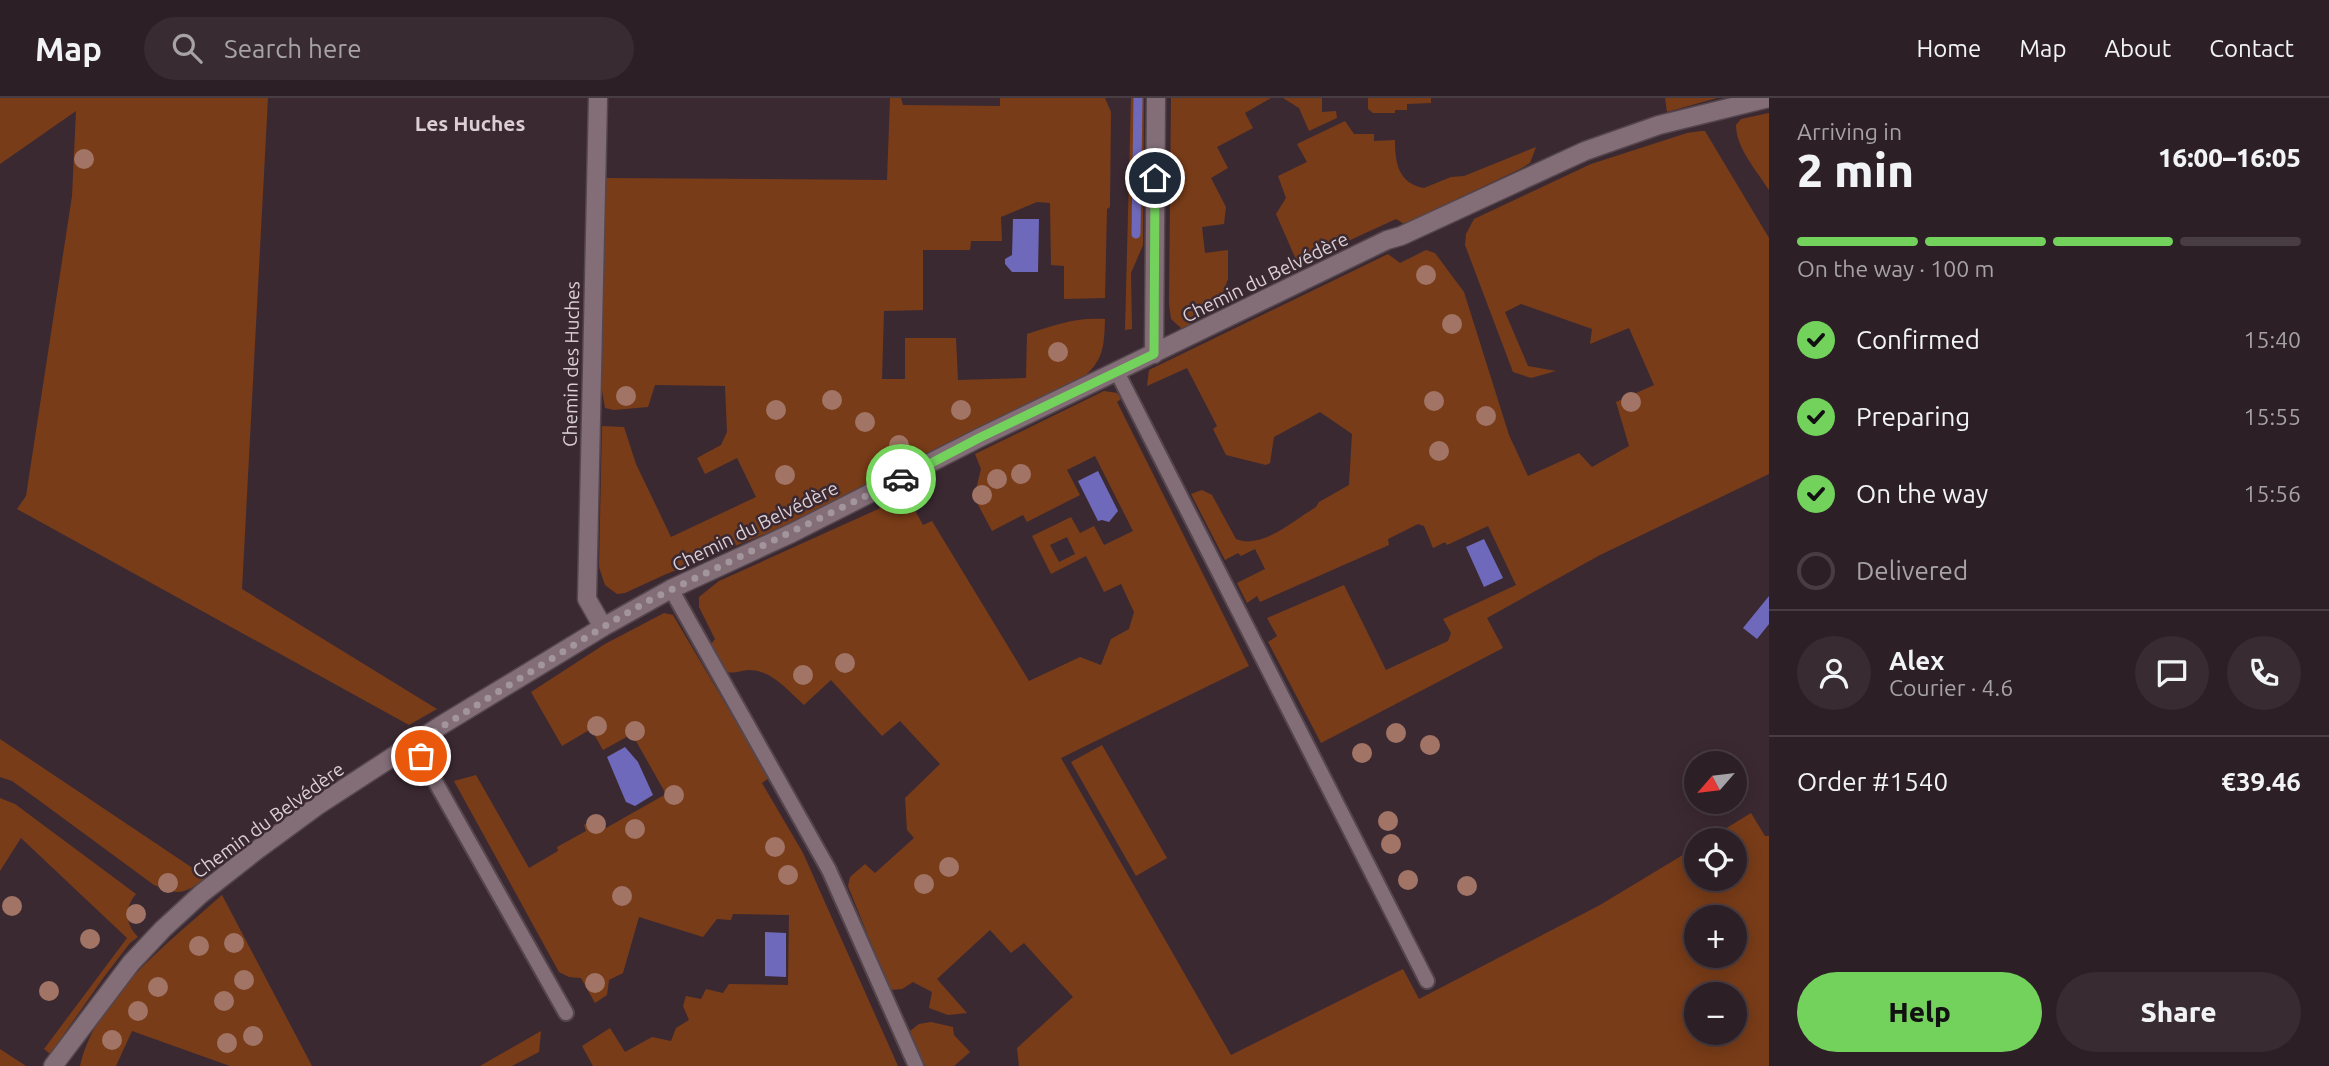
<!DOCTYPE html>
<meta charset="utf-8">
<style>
:root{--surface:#2c1f26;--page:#382c32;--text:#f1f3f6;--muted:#a6a2a7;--line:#483d43;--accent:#73d25c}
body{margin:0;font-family:Ubuntu,sans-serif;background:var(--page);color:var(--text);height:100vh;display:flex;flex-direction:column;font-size:26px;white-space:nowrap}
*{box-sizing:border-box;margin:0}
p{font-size:23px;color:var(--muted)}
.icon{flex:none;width:38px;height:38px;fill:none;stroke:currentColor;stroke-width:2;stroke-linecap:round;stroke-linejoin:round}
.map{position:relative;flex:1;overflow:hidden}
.drawer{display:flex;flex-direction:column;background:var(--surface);width:560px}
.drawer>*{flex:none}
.needle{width:46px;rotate:242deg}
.fabs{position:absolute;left:1684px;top:653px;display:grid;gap:14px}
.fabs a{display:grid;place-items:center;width:63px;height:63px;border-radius:50%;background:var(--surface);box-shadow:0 4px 18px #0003,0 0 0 2px var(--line);font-size:35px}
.pin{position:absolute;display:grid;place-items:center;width:60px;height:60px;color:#fff;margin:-30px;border:4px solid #fff;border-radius:50%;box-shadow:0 2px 7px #0007}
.courier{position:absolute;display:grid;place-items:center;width:70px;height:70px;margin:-35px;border:5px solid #73d25c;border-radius:50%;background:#fff;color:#222;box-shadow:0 2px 9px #0007}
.head em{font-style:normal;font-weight:800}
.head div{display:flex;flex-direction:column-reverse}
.head{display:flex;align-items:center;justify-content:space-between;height:119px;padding:0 28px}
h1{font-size:46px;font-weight:800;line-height:52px}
.bar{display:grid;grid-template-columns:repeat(4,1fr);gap:10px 7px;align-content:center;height:84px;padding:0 28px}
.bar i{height:9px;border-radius:5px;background:var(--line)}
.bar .selected{background:var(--accent)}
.bar p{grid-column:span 4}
.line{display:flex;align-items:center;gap:18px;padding:0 28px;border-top:2px solid var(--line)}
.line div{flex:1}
.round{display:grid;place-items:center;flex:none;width:74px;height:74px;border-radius:37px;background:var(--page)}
ol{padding:0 28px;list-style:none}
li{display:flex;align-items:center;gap:21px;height:77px}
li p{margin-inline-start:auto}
li .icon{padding:7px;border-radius:50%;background:var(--accent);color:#111;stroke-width:4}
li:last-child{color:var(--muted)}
li i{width:38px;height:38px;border:4px solid var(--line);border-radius:50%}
.action{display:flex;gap:14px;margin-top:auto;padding:14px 28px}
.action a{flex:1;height:80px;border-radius:42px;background:var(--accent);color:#111;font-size:28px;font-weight:800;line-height:80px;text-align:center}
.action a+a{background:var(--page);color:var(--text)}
header{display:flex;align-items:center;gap:42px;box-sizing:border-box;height:98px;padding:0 35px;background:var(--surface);border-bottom:2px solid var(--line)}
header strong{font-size:33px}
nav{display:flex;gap:38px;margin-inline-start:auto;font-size:24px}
.search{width:490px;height:63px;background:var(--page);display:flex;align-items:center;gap:18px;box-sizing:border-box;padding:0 24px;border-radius:38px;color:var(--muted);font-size:26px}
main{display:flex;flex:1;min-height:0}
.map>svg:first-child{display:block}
</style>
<header>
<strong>Map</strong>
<div class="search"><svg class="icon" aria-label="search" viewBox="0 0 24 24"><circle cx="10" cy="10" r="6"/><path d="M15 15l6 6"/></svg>Search here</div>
<nav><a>Home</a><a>Map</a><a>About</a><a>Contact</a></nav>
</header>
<main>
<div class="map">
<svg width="1769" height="968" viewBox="0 0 1769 968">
<rect width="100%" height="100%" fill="#3b2932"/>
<path fill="#793c18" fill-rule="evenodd" d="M0,0H268L242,491L437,611L409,627L17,411L26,398L72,98L76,13L0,66Z
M890,0H901L903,7L1000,8V0H1105L1111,14L1110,109L1107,111L1105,200L1064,201V168L1051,167L1050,105L1037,104L1001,119L1002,143H971L970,152H923V212L884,213L882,281H905V240H956L958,282L1026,280L1027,236C1055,227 1075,219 1105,221C1104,249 1104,263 1080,282L935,351L787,427L664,477L625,495L617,496L605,487L599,469L602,328L624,329L636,366L671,439L756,399L737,360L705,376L697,360L721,347L727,334L725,288L655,287L648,309L614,312L605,310L601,287L606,80L887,82Z
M1131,0H1144L1143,147L1131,175L1132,231L1125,232Z
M1171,0H1271L1245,15L1253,30L1217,49L1228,70L1211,80L1226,109L1224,126L1202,129L1205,155L1228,152V181L1217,210L1193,221L1192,229L1181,230L1171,221L1169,206Z
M1283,0H1322V14L1336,13L1337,20L1309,33L1299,10Z
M1368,0H1431V5L1407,6V12H1395V15H1373L1368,11Z
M1665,0H1717L1667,14Z
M1769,15V92C1757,73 1736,50 1736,27L1741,21Z
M1345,23L1354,36H1374V43L1395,42C1395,65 1398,85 1424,90L1451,79L1464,78L1536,49L1530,65L1520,71L1404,126L1396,121L1298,166L1276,116L1286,100L1278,78L1307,64L1297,46Z
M1701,33H1705L1769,140V376L1600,457L1487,520L1503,550L1321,645L1268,544L1277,538L1267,520L1344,487L1386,572L1448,543L1451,535L1443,521L1516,487L1488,428L1447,447L1445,444L1433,450L1424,428L1418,426L1388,441L1389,447L1260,504L1257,498L1247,505L1237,485L1265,471L1255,451L1241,458L1238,455L1225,462L1191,396L1202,392L1212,397L1236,441C1262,452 1294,422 1316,409L1319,404L1349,387L1352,336L1320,314L1274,339L1270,365L1266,367L1226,357L1213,331L1217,328L1187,270L1147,288L1149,272L1388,156L1400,165L1426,152L1435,155L1464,194L1509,337L1528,378L1579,355L1592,369L1629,348L1616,304L1654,287L1629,230L1590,246L1592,231L1521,206L1505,214L1528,268L1556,273L1531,280L1513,274L1465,147L1466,136L1474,121L1591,66L1687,35Z
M1104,293L1117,295L1121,301L1117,304L1249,568L1061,660L1231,957L1403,871L1419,901L1600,807L1696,749V780H1734V742H1707L1751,715L1765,738H1769V968H1019L1017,950L1073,899L1024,845L1011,855L990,832L937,881L967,915L948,917L929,910L932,894L913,884L902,891L890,892L848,788L850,779L865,766L875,775L914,740L907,732L905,700L940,666L900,623L882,638L831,582L804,607C788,593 772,572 749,572C741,572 736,576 727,574L711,546L715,541L699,509V499L719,483L907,398L923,427L932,423L1029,583L1080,559L1101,567L1111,541L1129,531L1134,514L1121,486L1104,494L1086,458L1051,476L1032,438L1071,419L1080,435L1094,428L1104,447L1133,433L1095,358L1067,372L1080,397L1027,424L1023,417L992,433L974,399L981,371L975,356ZM1067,439L1075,456L1059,464L1050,447ZM1734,819V858H1696V819ZM1734,896V934H1696V896Z
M664,515L673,517L769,680L762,685L803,755L898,968H593L582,948L610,930L625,954L652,939L671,943L676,930L689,922L683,908L686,898L701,901L706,891L723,895L729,886L788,887L789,817L733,816L731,822L717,821L703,839L639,819L623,875L609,882L607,897L595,905L581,880L569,879L559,874L454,683L476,677L529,770L558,753L557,749L586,733L584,727L599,718L606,730L666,696L632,636L603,652L591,631L562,648L531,594L605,546Z
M0,641L203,777L206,780C184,796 179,798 154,787L33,698L12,683L0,679Z
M1102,647L1167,760L1136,778L1071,664Z
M0,700L15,706L136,796C124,810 125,826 138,839L130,845L104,879L50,956L44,951L127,840L21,740L0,773Z
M222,797L312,968H230L132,933L116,968H80C95,899 171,843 222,797Z
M931,924L953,929L954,937L970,954L954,968H925L910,933L919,926Z
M541,933L539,954L512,968H480Z
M0,951L26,968H0Z"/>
<path fill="#6f69bb" d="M1013,121H1039L1038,174H1012L1005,166V161L1012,157Z
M1098,373L1118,413L1109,424L1102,422L1098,423L1078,383Z
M1484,441L1503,480L1484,489L1466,449Z
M1769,498V526L1757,541L1743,530Z
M625,649L638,664L653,697L635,708L626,704L607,659Z
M765,834L786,835V879L765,878Z"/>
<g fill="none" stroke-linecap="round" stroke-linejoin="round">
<path stroke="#6f69bb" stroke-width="9" d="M1136,136L1138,0"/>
<defs>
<path id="lane" d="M1117,274L1427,883
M671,491L829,772L916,968
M414,646L566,915"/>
<path id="street" d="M598,0L587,501L603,529
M1154,256L1156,0
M53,968L131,865L163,831L201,796L257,752L317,708L440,628L603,529L671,491L792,435L979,340L1387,142L1401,138L1585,53L1659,27L1769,0"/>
</defs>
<use href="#lane" stroke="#55464e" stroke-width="18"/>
<use href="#street" stroke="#55464e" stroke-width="21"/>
<use href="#lane" stroke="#836e78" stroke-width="14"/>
<use href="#street" stroke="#836e78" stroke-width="18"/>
</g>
<g fill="#a17465">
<circle cx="84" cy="61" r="10"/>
<circle cx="1426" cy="177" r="10"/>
<circle cx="1452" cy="226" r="10"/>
<circle cx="1058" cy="254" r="10"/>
<circle cx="626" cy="298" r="10"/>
<circle cx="832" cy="302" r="10"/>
<circle cx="1434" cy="303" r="10"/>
<circle cx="1631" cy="304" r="10"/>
<circle cx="776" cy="312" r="10"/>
<circle cx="961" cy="312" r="10"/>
<circle cx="1486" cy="318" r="10"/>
<circle cx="865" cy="324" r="10"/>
<circle cx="899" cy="347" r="10"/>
<circle cx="1439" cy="353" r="10"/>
<circle cx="1021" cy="376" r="10"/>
<circle cx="785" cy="377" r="10"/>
<circle cx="997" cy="381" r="10"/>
<circle cx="982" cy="397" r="10"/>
<circle cx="845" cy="565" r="10"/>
<circle cx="803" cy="577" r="10"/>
<circle cx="597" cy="628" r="10"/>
<circle cx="635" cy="633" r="10"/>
<circle cx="1396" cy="635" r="10"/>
<circle cx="1430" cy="647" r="10"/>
<circle cx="1362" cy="655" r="10"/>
<circle cx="674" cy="697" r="10"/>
<circle cx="1388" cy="723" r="10"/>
<circle cx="596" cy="726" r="10"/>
<circle cx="635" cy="731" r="10"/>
<circle cx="1391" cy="746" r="10"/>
<circle cx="775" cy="749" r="10"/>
<circle cx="949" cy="769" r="10"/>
<circle cx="788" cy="777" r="10"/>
<circle cx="1408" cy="782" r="10"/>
<circle cx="168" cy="785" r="10"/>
<circle cx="924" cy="786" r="10"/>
<circle cx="1467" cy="788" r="10"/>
<circle cx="622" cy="798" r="10"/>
<circle cx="12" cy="808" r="10"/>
<circle cx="136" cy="816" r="10"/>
<circle cx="90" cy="841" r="10"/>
<circle cx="234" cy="845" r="10"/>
<circle cx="199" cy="848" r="10"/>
<circle cx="244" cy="882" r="10"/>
<circle cx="595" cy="885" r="10"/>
<circle cx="158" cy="889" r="10"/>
<circle cx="49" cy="893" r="10"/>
<circle cx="224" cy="903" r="10"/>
<circle cx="138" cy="913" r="10"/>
<circle cx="253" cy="938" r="10"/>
<circle cx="112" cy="942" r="10"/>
<circle cx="227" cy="945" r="10"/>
</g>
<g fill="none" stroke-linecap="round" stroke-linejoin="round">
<path stroke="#a3959c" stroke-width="7" stroke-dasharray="0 12.6" d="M421,658L414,646L603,529L650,502L901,381"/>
<path stroke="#73d25c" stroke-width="9" d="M901,381L979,340L1154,256L1155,80"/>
</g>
<g text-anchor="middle" stroke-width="5" stroke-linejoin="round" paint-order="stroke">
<g font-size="19" fill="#dbcfd5" stroke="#3b2932">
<text transform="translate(1265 179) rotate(-26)" y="7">Chemin du Belvédère</text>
<text transform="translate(571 266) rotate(-89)" y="7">Chemin des Huches</text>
<text transform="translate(755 428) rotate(-26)" y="7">Chemin du Belvédère</text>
<text transform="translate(268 722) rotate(-36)" y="7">Chemin du Belvédère</text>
</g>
<g font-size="21" font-weight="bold" fill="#dbcfd5" stroke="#3b2932">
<text x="470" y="33">Les Huches</text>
</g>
</g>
</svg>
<div class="fabs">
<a><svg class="needle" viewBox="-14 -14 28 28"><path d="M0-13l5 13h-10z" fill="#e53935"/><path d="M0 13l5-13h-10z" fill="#a6a2a7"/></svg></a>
<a><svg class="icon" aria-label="locate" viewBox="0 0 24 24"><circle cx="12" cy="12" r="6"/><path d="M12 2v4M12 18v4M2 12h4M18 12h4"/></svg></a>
<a>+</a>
<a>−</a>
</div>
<div class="pin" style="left:421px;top:658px;background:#ea580c"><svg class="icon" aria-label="bag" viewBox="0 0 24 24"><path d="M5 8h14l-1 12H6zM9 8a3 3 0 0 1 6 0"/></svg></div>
<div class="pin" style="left:1155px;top:80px;background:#1f2937"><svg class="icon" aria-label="home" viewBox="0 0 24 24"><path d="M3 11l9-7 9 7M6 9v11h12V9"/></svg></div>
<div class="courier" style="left:901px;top:381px"><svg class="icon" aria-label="car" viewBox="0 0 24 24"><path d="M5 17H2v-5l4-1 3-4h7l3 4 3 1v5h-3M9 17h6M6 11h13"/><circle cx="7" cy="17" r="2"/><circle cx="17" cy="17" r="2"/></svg></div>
</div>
<section class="drawer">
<div class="head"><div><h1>2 min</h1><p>Arriving in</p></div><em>16:00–16:05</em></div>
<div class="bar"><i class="selected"></i><i class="selected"></i><i class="selected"></i><i></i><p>On the way · 100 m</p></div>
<ol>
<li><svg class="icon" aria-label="check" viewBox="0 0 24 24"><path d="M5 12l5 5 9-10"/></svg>Confirmed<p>15:40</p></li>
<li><svg class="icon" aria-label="check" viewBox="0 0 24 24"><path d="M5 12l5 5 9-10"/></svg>Preparing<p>15:55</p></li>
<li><svg class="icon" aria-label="check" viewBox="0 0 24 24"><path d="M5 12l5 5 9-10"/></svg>On the way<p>15:56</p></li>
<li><i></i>Delivered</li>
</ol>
<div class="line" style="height:126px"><a class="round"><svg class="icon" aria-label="person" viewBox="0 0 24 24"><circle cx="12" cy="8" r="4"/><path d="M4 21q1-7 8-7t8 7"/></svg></a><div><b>Alex</b><p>Courier · 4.6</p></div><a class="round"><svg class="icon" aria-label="chat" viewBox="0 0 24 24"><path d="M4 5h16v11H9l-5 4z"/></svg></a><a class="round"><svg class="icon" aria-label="phone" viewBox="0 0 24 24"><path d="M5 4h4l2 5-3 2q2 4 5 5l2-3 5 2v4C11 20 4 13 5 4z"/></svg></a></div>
<div class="line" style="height:91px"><div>Order #1540</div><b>€39.46</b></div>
<div class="action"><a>Help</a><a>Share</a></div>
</section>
</main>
